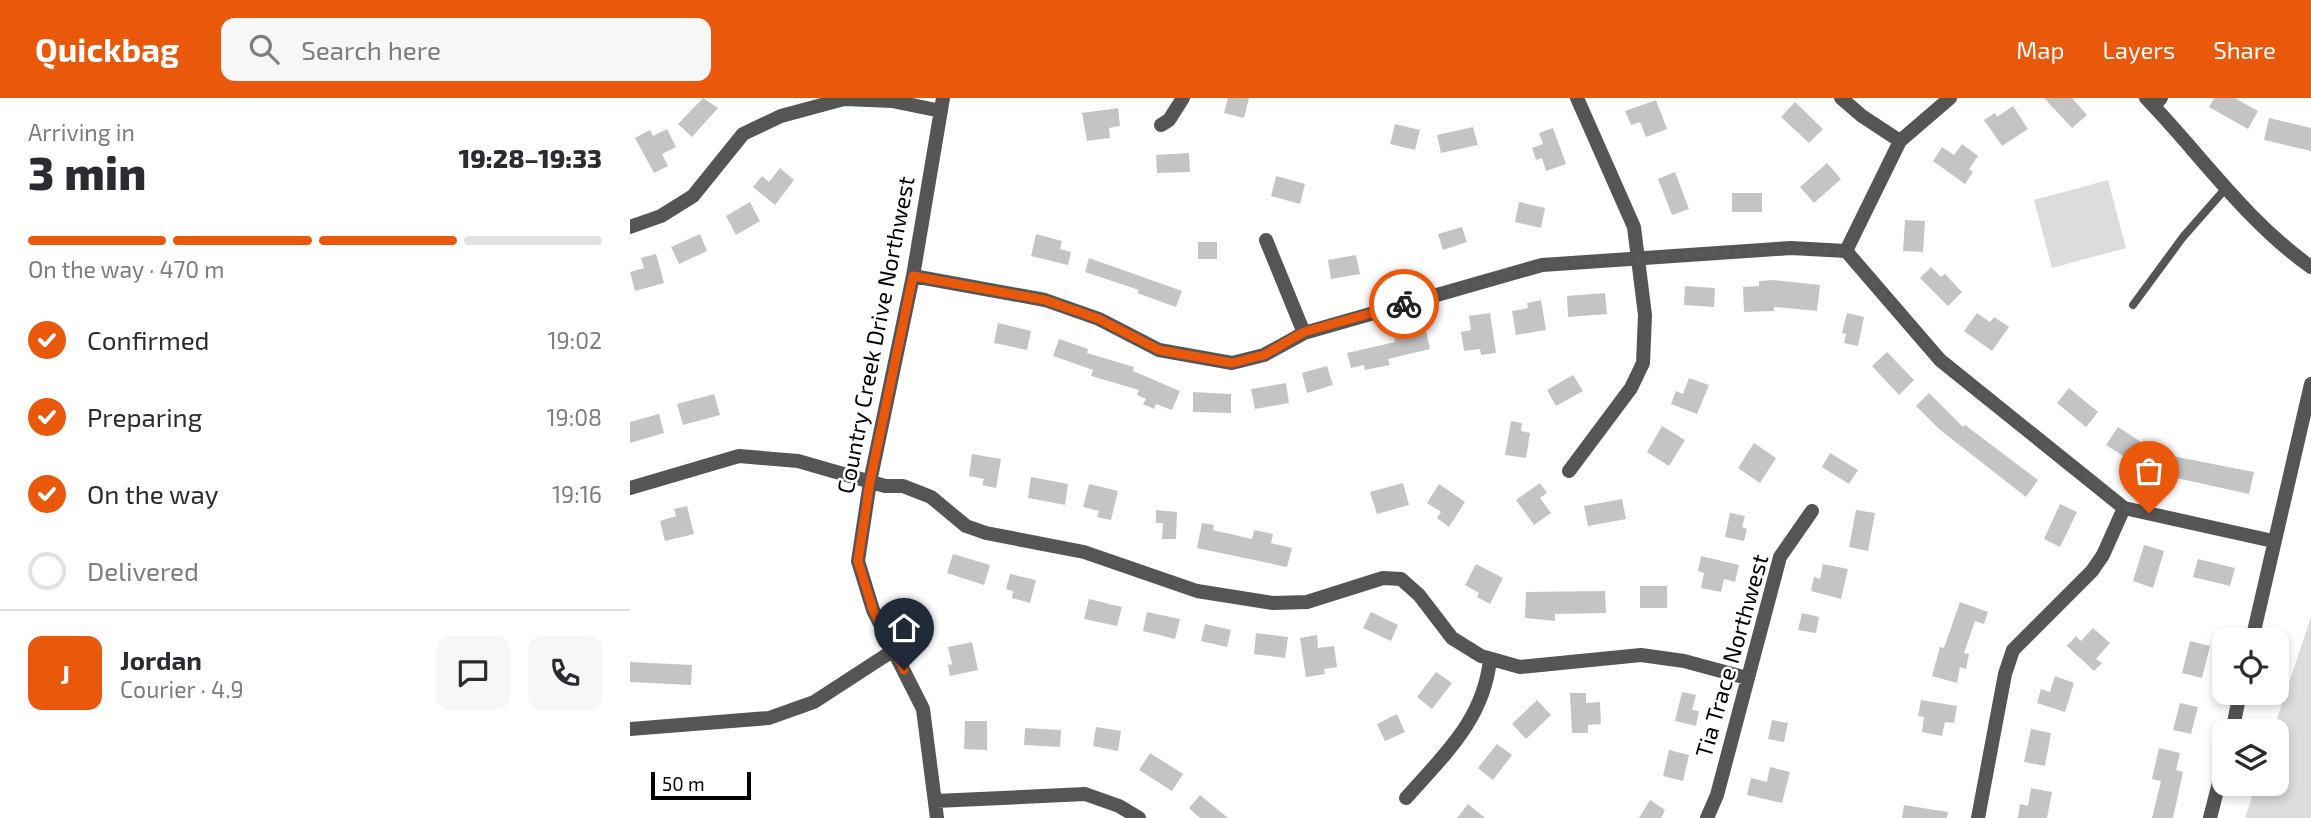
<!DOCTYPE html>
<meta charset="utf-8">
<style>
:root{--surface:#fff;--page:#f7f7f7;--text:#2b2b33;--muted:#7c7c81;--line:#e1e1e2;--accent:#ea580c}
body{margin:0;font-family:"Exo 2",sans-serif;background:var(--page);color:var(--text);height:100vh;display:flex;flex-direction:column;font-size:26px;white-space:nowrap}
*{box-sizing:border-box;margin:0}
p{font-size:23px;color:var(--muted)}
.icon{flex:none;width:38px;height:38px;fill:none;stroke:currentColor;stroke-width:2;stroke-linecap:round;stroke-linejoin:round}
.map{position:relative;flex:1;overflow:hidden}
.details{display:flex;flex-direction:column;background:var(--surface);width:630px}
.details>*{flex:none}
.tools{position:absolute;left:1582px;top:530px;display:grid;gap:14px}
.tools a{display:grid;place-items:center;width:77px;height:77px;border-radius:14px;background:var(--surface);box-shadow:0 4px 10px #0003;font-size:35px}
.scale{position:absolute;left:21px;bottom:18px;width:100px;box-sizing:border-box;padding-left:7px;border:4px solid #000;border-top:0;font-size:19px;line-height:24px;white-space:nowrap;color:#000;-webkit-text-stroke:5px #fff;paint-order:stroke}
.pin{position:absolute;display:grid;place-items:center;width:60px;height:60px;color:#fff;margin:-72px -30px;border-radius:50% 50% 50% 0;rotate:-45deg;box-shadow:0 0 7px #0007}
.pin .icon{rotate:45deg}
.courier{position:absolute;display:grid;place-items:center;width:70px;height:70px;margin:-35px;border:5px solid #ea580c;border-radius:50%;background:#fff;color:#222;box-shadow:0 2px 9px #0007}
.headline em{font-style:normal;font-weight:800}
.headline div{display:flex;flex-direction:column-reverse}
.headline{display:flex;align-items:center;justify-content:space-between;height:119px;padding:0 28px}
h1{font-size:46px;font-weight:800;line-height:52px}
.bar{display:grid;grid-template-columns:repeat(4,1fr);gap:10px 7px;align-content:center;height:84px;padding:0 28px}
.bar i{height:9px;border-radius:5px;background:var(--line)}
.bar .active{background:var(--accent)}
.bar p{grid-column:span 4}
.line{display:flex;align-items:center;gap:18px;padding:0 28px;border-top:2px solid var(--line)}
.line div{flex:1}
.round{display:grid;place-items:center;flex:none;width:74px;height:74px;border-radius:14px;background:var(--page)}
ol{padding:0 28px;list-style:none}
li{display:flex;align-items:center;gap:21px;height:77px}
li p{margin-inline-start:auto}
li .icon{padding:7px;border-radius:50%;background:var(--accent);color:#fff;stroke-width:4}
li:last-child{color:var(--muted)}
li i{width:38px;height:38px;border:4px solid var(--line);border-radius:50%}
header{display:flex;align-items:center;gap:42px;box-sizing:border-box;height:98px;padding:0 35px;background:var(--accent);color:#fff}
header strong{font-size:33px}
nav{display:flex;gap:38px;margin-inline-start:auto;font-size:24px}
.search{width:490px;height:63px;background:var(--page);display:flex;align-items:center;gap:18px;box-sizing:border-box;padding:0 24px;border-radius:14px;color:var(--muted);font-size:26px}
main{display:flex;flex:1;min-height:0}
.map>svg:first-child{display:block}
</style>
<header>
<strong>Quickbag</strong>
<div class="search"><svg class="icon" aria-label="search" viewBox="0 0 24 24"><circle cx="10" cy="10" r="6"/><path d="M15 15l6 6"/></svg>Search here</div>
<nav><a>Map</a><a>Layers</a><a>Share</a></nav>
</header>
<main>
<section class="details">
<div class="headline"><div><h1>3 min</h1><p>Arriving in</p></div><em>19:28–19:33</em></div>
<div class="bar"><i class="active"></i><i class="active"></i><i class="active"></i><i></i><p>On the way · 470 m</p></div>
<ol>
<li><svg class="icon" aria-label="check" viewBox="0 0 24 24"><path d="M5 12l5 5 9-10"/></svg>Confirmed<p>19:02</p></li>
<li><svg class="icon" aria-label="check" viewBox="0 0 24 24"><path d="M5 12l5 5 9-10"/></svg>Preparing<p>19:08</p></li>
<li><svg class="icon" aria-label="check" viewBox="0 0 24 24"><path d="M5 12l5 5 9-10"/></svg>On the way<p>19:16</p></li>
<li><i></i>Delivered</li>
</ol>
<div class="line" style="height:126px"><b class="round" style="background:var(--accent);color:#fff">J</b><div><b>Jordan</b><p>Courier · 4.9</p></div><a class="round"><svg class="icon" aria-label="chat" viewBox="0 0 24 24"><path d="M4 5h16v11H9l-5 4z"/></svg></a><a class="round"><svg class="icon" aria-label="phone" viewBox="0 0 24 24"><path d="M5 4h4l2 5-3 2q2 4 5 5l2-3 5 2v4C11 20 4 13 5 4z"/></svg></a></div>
</section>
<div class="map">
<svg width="1681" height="720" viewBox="0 0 1681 720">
<rect width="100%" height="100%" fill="#fff"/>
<path fill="#dcdcdc" d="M1478,82L1496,150L1422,170L1404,102Z
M1681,519V720H1615L1626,686H1647V634L1643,633Z"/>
<path fill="#c4c4c4" d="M73,0L88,10L62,39L48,26Z
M598,0H619L614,20L594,15Z
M1414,0H1442L1457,17L1442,30Z
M1584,0H1605L1628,13L1618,31L1579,9Z
M1026,2L1037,31L1016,39L1010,24L1001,27L995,13Z
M1165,4L1193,31L1179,45L1151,19Z
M1383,8L1398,31L1372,48L1354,22L1365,15L1367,19Z
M488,10L490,28L479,30L480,40L457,43L452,15Z
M1639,20L1681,30V53L1634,42Z
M765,26L790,32L785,52L760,46Z
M843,29L848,47L811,55L807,37Z
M923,30L936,66L916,73L912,60L906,62L902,50L913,46L909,35Z
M37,31L46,49L32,56L38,68L24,75L5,40L20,32L23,38Z
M1332,46L1348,58L1339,71L1343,74L1335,86L1303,63L1312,49L1324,57Z
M559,55L560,74L527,75L526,57Z
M1197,65L1211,81L1184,105L1170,89Z
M150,70L164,82L145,107L123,89L132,78L139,84Z
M1045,74L1059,111L1042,117L1028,81Z
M646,78L675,86L670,106L641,98Z
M1102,95H1132V114H1102Z
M120,104L130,123L106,137L96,118Z
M889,104L915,110L911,130L885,124Z
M1275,122L1295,123L1293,154L1273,153Z
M832,129L837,144L813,152L808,136Z
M70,136L77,153L49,166L41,149Z
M406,136L432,143L430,151L441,154L438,167L401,158Z
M568,144H587V161H568Z
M26,156L34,185L5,193L0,174L14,170L11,160Z
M726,157L730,176L701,181L698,162Z
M459,160L552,193L546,209L507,195L509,192L455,174Z
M1301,169L1311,179L1315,176L1332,194L1318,208L1290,180Z
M1144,182L1190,187L1187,213L1144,209V213L1114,214L1113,189L1129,188V183Z
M1055,188L1085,190L1084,209L1054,207Z
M975,195L977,216L938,219L937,198Z
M911,202L916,232L886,237L882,213L898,210L897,205Z
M860,215L866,255L851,257L850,251L834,253L831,234L841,232L839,218Z
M1217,215L1234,219L1228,248L1214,245L1216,236L1212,235Z
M1347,215L1360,224L1364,219L1379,229L1362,253L1334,233Z
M368,225L401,233L397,252L364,245Z
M796,232L800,251L758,261L760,267L735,272L734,267L721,270L717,255L765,244L764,240Z
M429,241L458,251L457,255L504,269L503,273L550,293L542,312L526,306L524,311L513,306L516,301L507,297L509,292L461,278L463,272L423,258Z
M1257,254L1284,282L1269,297L1242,268Z
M697,268L703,287L677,295L672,275Z
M943,277L953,293L926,308L917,292Z
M1059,280L1079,287L1067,316L1041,306L1046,293L1053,296Z
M656,285L659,305L625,311L621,291Z
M1439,290L1468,314L1456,329L1427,305Z
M563,294L601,296V315L563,314Z
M1299,295L1333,329L1335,327L1408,382L1396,399L1309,331L1286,308Z
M84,296L90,317L53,327L47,306Z
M29,316L34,335L0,345V324Z
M881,323L892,325L891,333L900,335L896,360L875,357Z
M1032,328L1055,342L1039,368L1017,354Z
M1488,329L1520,350L1509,368L1476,347Z
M1124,345L1146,360L1130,385L1108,370Z
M1200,355L1228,372L1219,386L1192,369Z
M342,356L371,361L366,390L352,387L354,381L339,378Z
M1537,357L1624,374L1619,396L1533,377Z
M401,379L438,386L435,407L398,400Z
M773,385L779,407L747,416L740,394Z
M910,385L917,395L910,400L921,415L904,427L886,402Z
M459,386L488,393L481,422L467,419L469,413L453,409Z
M809,386L835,404L819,429L807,420L811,414L797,405Z
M992,401L996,421L958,428L954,408Z
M1430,406L1447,414L1430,449L1414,441Z
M57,408L64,436L35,443L30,423L46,418L44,411Z
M526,412L547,414L546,441H532L533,425H526Z
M1226,412L1245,415L1238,453L1219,449Z
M1100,415L1115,418L1112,429L1117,431L1114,443L1095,439Z
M572,425L584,427L583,432L622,441L624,432L643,436L641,445L662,450L657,469L567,450Z
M1514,447L1534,453L1523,490L1503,483Z
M323,456L360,467L354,487L317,475Z
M1071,458L1109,467L1105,484L1094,481L1091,494L1071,490L1074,475L1068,473Z
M1568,461L1605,470L1600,488L1563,479Z
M846,466L873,480L860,506L847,499L849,495L835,487Z
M1193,466L1218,471L1211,501L1181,493L1184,479L1190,481Z
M380,476L406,482L400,505L382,500L383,493L376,491Z
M1010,488H1037V510H1010Z
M975,493L976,515L925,516V523L895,520L896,494Z
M459,501L492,509L487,528L454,521Z
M1330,504L1358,514L1354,526L1345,523L1334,555L1339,556L1336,571L1330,569L1327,585L1302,578L1310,549L1314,550Z
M517,514L550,521L545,541L513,533Z
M741,514L768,527L761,543L733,530Z
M1172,515L1189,519L1186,535L1168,532Z
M575,526L601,532L597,549L571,543Z
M1463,530L1480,545L1466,561L1472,565L1464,573L1437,548L1446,538L1451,543Z
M626,535L658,539L655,560L624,556Z
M687,537L688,550L704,548L707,569L694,571L695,576L676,579L670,540Z
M1560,543L1580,548L1572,580L1552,575Z
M342,544L348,572L320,578L318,567L322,566L318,549Z
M0,564L62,567L61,587L0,584Z
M806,574L822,585L802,611L787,599Z
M1425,578L1444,585L1435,614L1407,605L1411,591L1420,594Z
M1052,594L1066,597L1062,612L1069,613L1066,628L1045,623Z
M940,595H956V605L970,604L971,626L958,627V635H942Z
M907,602L921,617L896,641L882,626Z
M1291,602L1327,608L1324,625L1315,624L1312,638L1292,634L1294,619L1288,618Z
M1550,605L1568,609L1561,636L1543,632Z
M767,616L775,634L755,643L747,626Z
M1142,622L1158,625L1154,644L1138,641Z
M335,623H357V652L334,651Z
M466,629L491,633L488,653L463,648Z
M395,630L431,632L430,649L394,647Z
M1401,631L1421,635L1415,668L1394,664Z
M867,646L882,657L863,682L848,670Z
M1529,650L1550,655L1546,672L1553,674L1543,720H1522L1531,683L1522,681Z
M1039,652L1059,657L1053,683L1033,678Z
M520,655L553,676L542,693L509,672Z
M1140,669L1160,674L1152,705L1117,697L1121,680L1137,684Z
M1401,690L1422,694L1417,720H1388L1390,706L1398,708Z
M570,697L598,720H570L559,710Z
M1020,702L1035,712L1031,720H1009Z
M838,706L855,720H827Z
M1274,707L1318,714L1317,720H1272Z"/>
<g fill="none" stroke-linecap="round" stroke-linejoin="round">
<path stroke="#555" stroke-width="8" d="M1503,207L1553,139L1596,90"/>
<path stroke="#555" stroke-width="14" d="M1211,0L1232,18L1270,43
M1524,8L1531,0
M531,27L539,22L553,0
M0,129L31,118L63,98L113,36L151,18L214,1L262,3L311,13
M636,142L674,235
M1216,153L1270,43L1320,0
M283,178L415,202L469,221L529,252L602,265L634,257L674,235L912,167L1161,150L1216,153L1310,262L1494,410L1643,443
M939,373L1001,290L1013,265L1015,217L1004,129L947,0
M0,390L109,358L168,363L255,388H273L301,399L336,428L356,435L454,454L567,493L643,505L677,504L753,480L771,481L789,497L822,540L851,558L890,569L1011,557L1054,563L1117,580
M1622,542L1681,286
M0,631L139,620L184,604L264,552
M1602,634L1610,595
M776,700C815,656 854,621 860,561
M306,703L455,696L489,708L509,720
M307,720L293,611L243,512L228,463L240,384L283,178L313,0
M1077,720L1087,697L1150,459L1182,413
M1348,720L1375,576L1383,552L1462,473L1473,457L1494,410
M1580,720L1594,665"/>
<path stroke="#555" stroke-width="14" d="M1516,0C1571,57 1616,123 1681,169"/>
</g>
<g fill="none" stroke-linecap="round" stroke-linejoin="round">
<path stroke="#595959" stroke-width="7" stroke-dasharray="0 12.6" d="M774,206L912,167L1161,150L1216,153L1310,262L1494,410L1519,415"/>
<path stroke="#ea580c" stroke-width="9" d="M274,572L243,512L228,463L240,384L283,178L415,202L469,221L529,252L602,265L634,257L674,234L774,206"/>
</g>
<g text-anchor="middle" stroke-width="5" stroke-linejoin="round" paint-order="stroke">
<g font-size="23" fill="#000" stroke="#fff">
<text transform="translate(246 237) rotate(-79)" y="8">Country Creek Drive Northwest</text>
<text transform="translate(1102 558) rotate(-74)" y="8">Tia Trace Northwest</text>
</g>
</g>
</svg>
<div class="tools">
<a><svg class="icon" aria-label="locate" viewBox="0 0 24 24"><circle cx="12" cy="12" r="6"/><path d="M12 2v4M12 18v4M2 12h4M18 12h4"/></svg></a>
<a><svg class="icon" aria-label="layers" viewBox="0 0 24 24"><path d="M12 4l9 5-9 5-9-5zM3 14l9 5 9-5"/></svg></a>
</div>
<div class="scale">50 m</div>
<div class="pin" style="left:1519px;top:415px;background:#ea580c"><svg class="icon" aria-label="bag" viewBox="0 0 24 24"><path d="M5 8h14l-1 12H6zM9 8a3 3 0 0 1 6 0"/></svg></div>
<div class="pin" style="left:274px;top:572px;background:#1f2937"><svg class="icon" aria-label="home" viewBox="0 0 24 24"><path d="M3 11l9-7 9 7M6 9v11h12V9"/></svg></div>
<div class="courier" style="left:774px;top:206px"><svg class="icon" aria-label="bike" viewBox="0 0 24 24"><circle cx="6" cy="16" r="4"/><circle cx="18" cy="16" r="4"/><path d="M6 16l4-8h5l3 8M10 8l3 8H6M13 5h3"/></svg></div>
</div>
</main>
